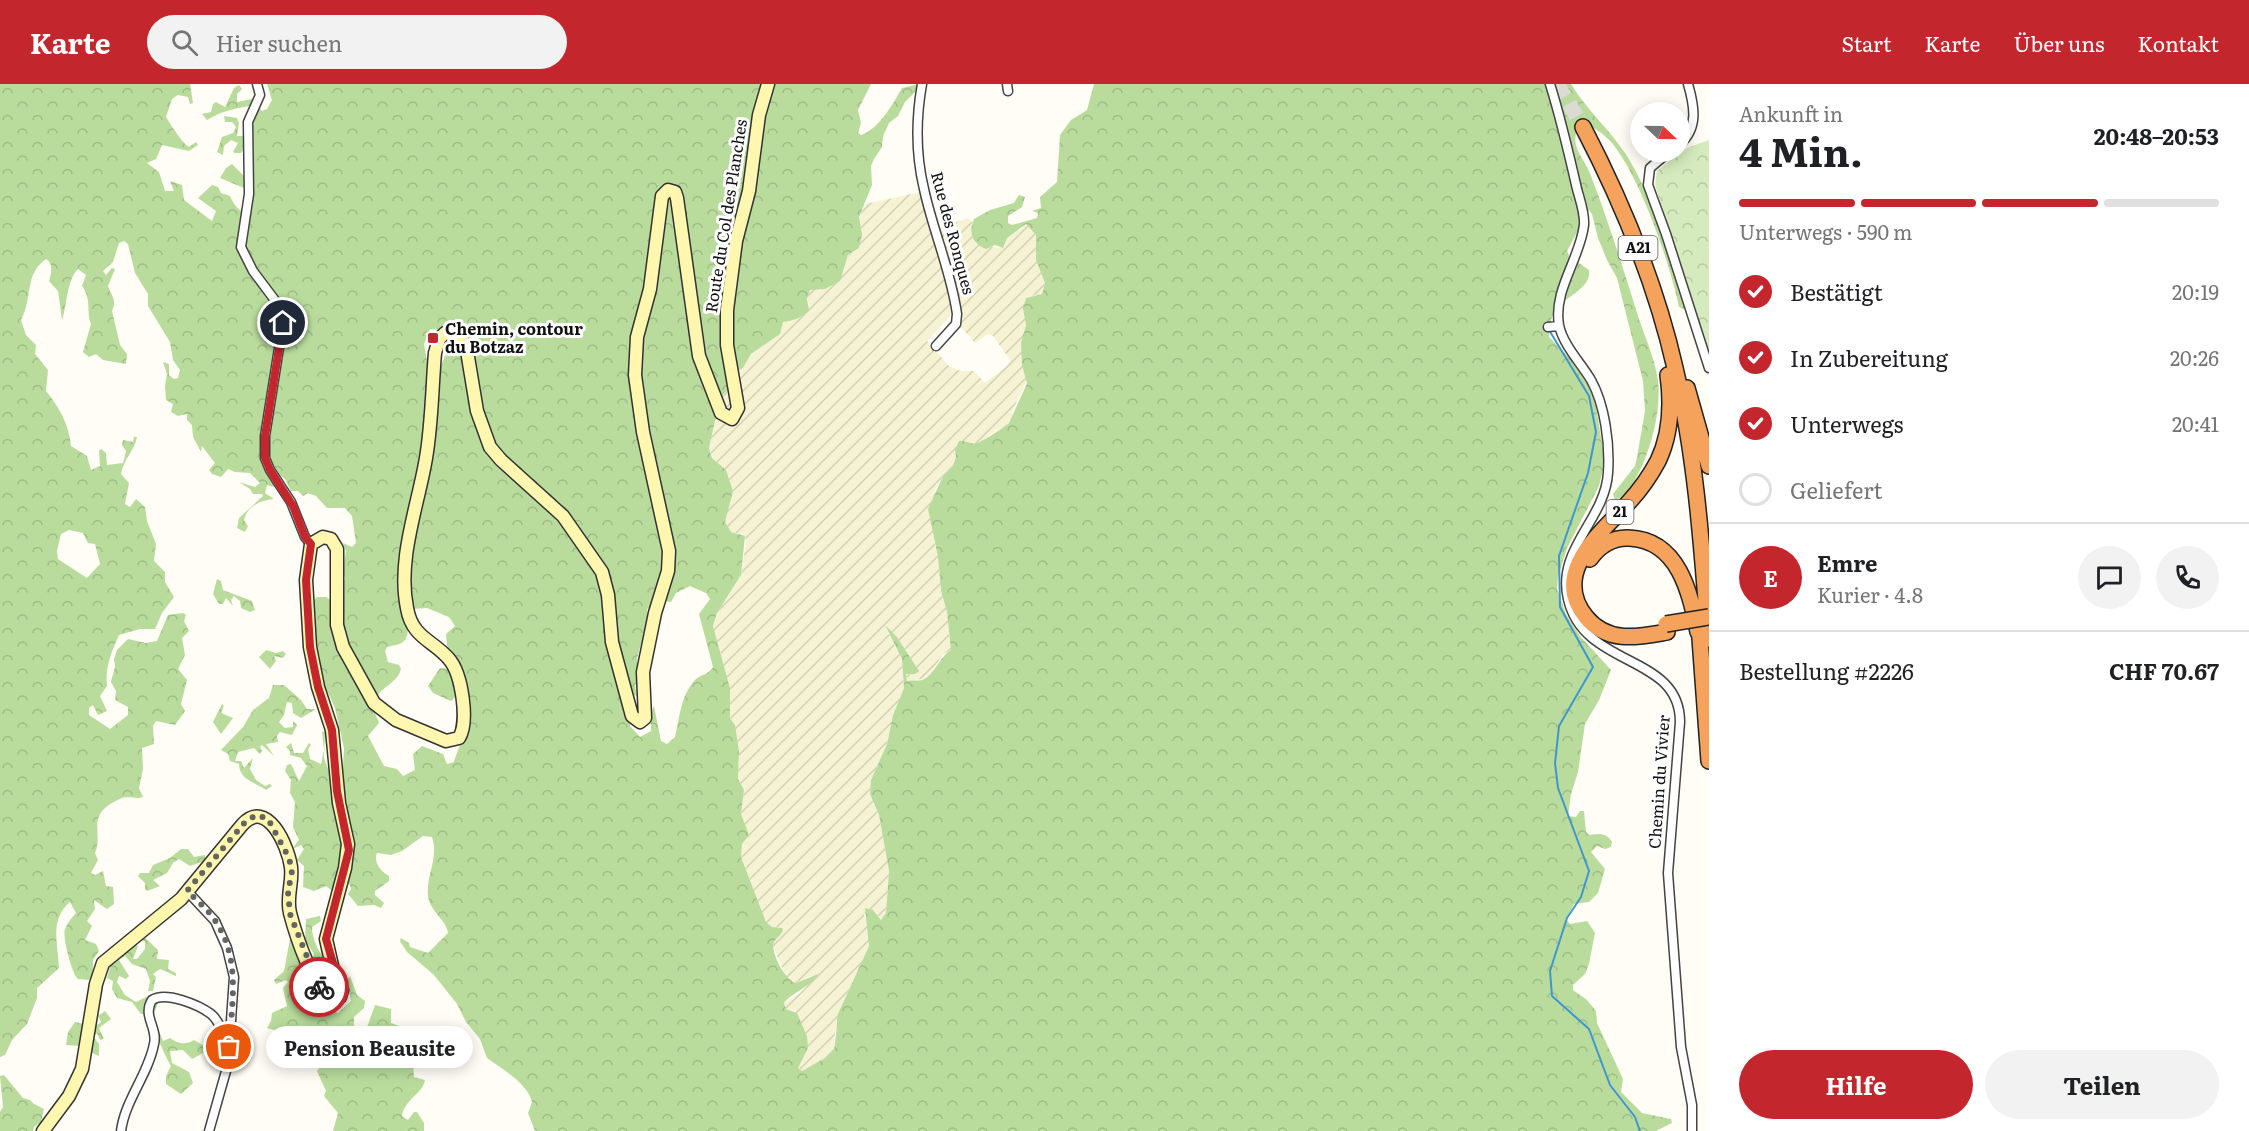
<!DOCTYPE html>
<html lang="de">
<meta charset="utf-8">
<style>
:root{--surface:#fff;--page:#f2f2f2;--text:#202124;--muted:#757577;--line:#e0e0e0;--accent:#c4262e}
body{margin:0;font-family:Literata,serif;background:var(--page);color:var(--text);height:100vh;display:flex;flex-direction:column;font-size:22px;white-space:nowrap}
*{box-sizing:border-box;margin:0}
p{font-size:20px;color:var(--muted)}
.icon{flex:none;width:33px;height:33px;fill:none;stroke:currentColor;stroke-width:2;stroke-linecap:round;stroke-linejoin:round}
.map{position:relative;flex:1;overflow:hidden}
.panel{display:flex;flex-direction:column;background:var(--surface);width:540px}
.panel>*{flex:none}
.needle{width:39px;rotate:112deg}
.fabs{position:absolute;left:1630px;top:18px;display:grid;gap:12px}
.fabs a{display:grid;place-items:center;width:60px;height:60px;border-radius:50%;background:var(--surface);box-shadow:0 3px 15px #0003;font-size:30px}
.pin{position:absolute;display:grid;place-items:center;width:51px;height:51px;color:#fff;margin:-26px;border:3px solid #fff;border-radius:50%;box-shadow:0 2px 6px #0007}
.courier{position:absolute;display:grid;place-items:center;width:60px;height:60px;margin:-30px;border:4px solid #c4262e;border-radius:50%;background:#fff;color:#222;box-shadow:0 2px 8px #0007}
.bubble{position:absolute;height:42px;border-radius:21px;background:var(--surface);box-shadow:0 3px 15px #0003;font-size:20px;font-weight:700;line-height:42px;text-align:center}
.headline em{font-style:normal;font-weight:700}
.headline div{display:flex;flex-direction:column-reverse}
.headline{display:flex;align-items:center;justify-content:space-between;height:102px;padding:0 30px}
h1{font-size:39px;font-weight:700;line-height:45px}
.bar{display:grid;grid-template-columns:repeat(4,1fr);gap:9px 6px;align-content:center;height:72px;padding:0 30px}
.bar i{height:8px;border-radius:4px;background:var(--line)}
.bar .selected{background:var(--accent)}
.bar p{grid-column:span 4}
.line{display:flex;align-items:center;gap:15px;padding:0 30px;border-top:2px solid var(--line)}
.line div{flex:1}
.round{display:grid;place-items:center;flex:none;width:63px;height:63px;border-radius:32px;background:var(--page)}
ol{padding:0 30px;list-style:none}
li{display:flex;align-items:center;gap:18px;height:66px}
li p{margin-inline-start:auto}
li .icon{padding:6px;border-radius:50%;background:var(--accent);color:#fff;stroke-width:4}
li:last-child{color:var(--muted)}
li i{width:33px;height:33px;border:3px solid var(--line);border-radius:50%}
.cta{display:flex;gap:12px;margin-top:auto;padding:12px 30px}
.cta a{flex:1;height:69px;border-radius:36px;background:var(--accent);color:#fff;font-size:24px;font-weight:700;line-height:69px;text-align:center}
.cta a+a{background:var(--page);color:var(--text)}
header{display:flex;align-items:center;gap:36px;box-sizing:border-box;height:84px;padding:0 30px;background:var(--accent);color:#fff}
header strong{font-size:28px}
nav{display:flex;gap:33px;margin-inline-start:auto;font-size:21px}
.search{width:420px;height:54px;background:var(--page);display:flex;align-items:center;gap:15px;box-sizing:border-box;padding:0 21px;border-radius:33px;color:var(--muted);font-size:22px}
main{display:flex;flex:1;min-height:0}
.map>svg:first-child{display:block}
</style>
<header>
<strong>Karte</strong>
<div class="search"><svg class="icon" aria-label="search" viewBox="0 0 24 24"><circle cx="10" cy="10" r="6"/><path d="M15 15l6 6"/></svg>Hier suchen</div>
<nav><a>Start</a><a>Karte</a><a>Über uns</a><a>Kontakt</a></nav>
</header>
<main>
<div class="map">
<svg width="1709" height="1047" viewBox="0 0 1709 1047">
<defs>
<pattern id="farmland-furrows" width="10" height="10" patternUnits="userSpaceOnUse" patternTransform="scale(1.5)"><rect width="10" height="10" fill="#f6f3d4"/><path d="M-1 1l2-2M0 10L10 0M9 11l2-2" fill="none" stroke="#d2cfb5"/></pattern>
<pattern id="forest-crowns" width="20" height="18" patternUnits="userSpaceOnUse" patternTransform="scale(1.5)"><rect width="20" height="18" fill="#b9dc9c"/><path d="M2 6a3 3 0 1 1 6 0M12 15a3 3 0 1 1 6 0" fill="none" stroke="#9ebc85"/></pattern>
<pattern id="park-crowns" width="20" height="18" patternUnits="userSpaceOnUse" patternTransform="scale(1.5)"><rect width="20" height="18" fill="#d5ebbd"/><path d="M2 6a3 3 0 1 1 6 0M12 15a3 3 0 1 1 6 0" fill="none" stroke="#b6c8a1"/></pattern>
</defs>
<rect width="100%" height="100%" fill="#fffdf5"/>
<path fill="url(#farmland-furrows)" d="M921,108L936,153L954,228L927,257L949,282L961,287H974L985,299L1008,281L1010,276L993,252L988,250L975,259L961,243L937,145L968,134L972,138L971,149L976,160L1000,164L1007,154L1027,140L1036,151V176L1045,199L1042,210L1031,212L1023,225L1026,241L1022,256V280L1028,295L1012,327V334L1005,343L995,347L980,359L971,360L964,357L953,382L943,392L935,406L933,451L938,473L941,507L947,528L951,566L942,571L933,587L923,595L907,597L906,590L914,583L912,576L897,553L886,544L902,575L904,604L893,631L887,660L871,696L870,710L879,731L889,787L886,829L882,836L873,826L864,830L869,844V862L837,932L839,940L835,948L834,966L825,975L802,987L798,984L807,955L795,927L786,925L784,919L800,909L812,896L813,891L796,899L786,893L773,862L775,856L783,847L782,844L772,843L766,838L741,773L742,759L747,754L741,730L744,706L738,695L739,667L734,639L730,634V604L713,542L717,529L741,491L746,458L745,452L729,447L725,438L730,417V398L726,386L714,377L709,364L720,314L728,306L727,292L743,284L751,270L777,252L783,238L796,235L806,229L809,221L807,210L810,206L831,202L849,171L859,164L861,155L859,133L865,120Z"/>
<path fill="url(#forest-crowns)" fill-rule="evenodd" d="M0,0H190L193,19L190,20L188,13L178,11L172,15L166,33C171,41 182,59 189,63L196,58L198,61L189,67L162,61L156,75L147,79L159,88L165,107H174L170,97L182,101L184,116L212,137L216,127L198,114L212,101L218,103L221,109L230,112C234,121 241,132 252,128L251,107L220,94L226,84L232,80L245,93L251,92L244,80V76L251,72L246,63L241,69H235L233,68L238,59L231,56L224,62L223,71L217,68L222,53L233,49L236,43L232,38H225L224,32L237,34L239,39L237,52H246L245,34L251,32L253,25L249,22C232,25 220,28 207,36L202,30L211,28L213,20L216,18L225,23L234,4L239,1L242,5L237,10V18L252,15L262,27L267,25L272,16L267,0H871L858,26L861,39L858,49L861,51C879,45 893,20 902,4L919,0L917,6L905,18L898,32L889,39L883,52L882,63L874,75L871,82L872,101L859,133L862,151L859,164L848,171L840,197L825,205L810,206L807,215L809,226C802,234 793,237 783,238L780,250L751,270L743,284L727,292L728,306L720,314L709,364L712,374L726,386L733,407L725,438L731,448L745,452L741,491L717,529L713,542L730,604V634L735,641L739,667L738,695L744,706L741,730L749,751L742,760L741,773L766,838L772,843L782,844L783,847C781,851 776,854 774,858C770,869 786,897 796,899L818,890C812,902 790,910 784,919L786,925L797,929L807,952L808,964L798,984L802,987L825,974L834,965C835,963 838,935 837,932L869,862L865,824L873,826L881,836L886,829L889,787L879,731L870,710L871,696L887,660L893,631L904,604L902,575L885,541L897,553L919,587L915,590H906L907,597C911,596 920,597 922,596C935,591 939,573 951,566L947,528L941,507L938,473L928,425L943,392L953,382L956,373L955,366L959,357C966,356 970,361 977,359C982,358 1006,342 1009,339C1010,337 1025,304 1027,299L1022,281L1021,259L1026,241L1023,225L1026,214L1042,210L1045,199L1036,176V151L1026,140L1007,154L1003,164L995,161L986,165C972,160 968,148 974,135L990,126L1014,119L1019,111L1025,113L1022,123L1008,132V139L1012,141L1037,134L1038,129L1032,127L1041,124L1040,113L1057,98L1060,51L1071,36L1087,26L1094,0H1571C1586,25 1609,45 1625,69C1651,108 1671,176 1686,222L1684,225L1679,223C1670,179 1640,93 1612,59C1604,50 1596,45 1586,40L1579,42C1568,63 1584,72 1591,92C1609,139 1624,187 1639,235C1646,256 1655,275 1658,297C1661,325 1653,357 1642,382C1635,395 1630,412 1615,416L1613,410L1635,382L1637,373L1645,327L1643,297L1617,194L1607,176L1598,154L1592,130L1589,126L1567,167L1570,173L1589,186C1592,204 1565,213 1556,225C1550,233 1550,244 1549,253L1580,284L1594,311L1605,378L1599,402L1567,464L1558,493L1557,505L1566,530L1580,552L1611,586L1599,616L1585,640L1578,688L1571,710L1568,732L1576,733L1580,727H1584L1586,748L1590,751C1600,749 1607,749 1612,758L1611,763L1605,765L1597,762L1591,768L1605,785L1598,809L1589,818L1574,820L1566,835L1570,840L1587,837L1595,849L1589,880L1585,890L1573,901V906L1587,916L1596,927L1597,939L1623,995L1621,1008L1642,1029L1671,1035L1672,1039L1656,1047H535L528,1029L532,1018C528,1000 501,984 487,974L480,955L466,938L457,920L434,891L407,868L400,857L401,854L409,859L410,863L428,869L448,849C446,835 430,828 428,812C426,791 439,774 432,753L423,752L402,767L391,771L377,769C373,778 381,788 389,792V797L375,807V811L384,819L381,824L374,821L358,822L348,810L351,805L349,799L335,809L326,802L314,807L303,803L304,782L297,776L304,765L301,761L292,765L299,756L293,743L295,718L290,709L291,696L285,687L287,681L291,680L299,697L307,682L301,674L290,671V667L286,663L291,659L294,669H303L309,659L311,661L308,665L310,675L321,680L324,666L322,648L325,647L324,674L333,698L342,701L344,664L335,624L321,593L320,573L315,561L316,533L312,519L317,513H326L333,518L345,495L343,485L346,467L343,459L352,463L356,459L352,432L345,424H327L316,412L308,409L303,412L298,407H291L285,395L275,388L278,404L267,401L265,409L274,415C261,416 247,422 244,436L248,442L245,448L237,444L239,434L263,412L262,410H253L250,405L239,398L255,403L260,399L250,389L235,388L228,385L221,393L212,390L209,386L215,379L202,362L201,368L193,353L192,341L187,336V330L178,332L171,328L173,320L166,316L165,302L167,290L163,278L169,280V291L174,295L178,294L180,286L173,276L170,258L148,222V210L135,189L128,160L124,157L119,159L113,178L103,187L106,191L112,184L115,185L108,202C112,213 117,216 112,227L120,261L127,270L126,280L103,276L96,270L89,273L83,268L91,240C86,227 92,216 82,202L86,191L78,185C66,197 67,223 62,236L58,207L49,197C51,190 54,180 46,175C24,190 33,214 21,236L26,251L36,261L35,270L48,286L46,307C59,323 69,340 71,362L87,372L91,386L100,382L99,367L101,365L106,369L107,381L123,379L126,367L122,361L123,356L133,358L134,353H137C135,366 123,376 121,390L129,399L125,420L130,423L136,415L145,423L147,437L156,460L154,477L165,488V498L174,513L162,529L155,545H140L119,551C111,569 105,583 107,602L100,612L107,627L98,631L93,621L89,624V631L110,645L128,631V623L115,616L116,607L111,598L115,582L114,575L117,566L128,555L146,559L157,557L168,531L183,529L186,531L184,537L189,547L182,554L185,571L178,585L187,596L181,620L185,627L175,641L156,637L153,642L154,660L142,664L143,685L139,704L143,713C136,716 128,711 120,715C84,730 104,749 95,769L98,776L91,789L95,791L103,787L106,802L113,803L114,820L107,825L94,816L95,825L87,837L92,842L85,856L96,860L99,867L93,876V892L89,896L78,895C72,891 62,852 65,845C67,840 72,833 76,829L70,818C49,836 58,860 59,884L37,904V914L27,940L12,956L5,971L0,973ZM446,238L461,242L470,256L471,264L461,267L448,265L439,286L428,282L424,260L430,245L441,246ZM69,446L83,449L88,459L95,460L100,480L87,494L58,475L57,467L61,450ZM690,502L706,509L710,515L699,530L713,583C709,591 700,590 694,597C680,614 680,633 675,653L667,660L661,657L654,622L650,630L651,647L640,653L630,642L633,611L637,612L635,601L640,598L641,590L636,589C638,583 636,576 638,571C643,550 650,546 647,525L666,513V517L671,518L676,509ZM427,524L449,533L455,542L446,550L447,561L453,574L449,585L440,584L428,602L433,609L451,617L457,611L467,609C475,646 463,647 454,678L447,680L443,670L422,662L413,670L415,686L403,692L397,685L384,682L368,652L379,639C378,635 375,631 374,626C371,605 397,602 401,585L399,581L388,578L385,567L387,563C399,560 407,561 408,545L403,536L404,529L411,525Z
M217,495L221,497L223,506L252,517L255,526L250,528L241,524L240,517L234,512L231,516L233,522L226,514L223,520H219L213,510Z
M266,566L276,569L283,567L286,570L283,574L274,572L276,577L270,585L259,573Z
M273,601H284L301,616L307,625H316L301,634L293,629L292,619L287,618L284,631L279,638L285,644L293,643V637L297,641L292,651L280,648L277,652L278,658L266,660L274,672L262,661L260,663L262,667L260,670L254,664L238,668L235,677H241L244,684L253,674L250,685L256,696L265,702L270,700L272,702L266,706C257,699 239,696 239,680L230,677L228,670L221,666L243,643L253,626L269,614Z
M222,620L224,622L221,629L233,634L221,650L213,638Z
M181,765H188L194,773L205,771V777L190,782L179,775L173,779L167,789L153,796L160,802L147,807L145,805V799L138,792L140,789H149L153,781L170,774Z
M320,832L321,837L312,843C312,867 333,877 330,900L327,906L315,881H310L304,886C309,901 322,924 338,929L351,917L347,896L350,892L357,911L365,917L364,924L354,933V944L358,947L366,946L375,921L391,925V939L402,943L399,954L406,961L404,972L413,979L414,993L425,996C423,1010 405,1014 402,1032L408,1036L414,1028H417L424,1039V1047H333L338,1029L324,1012L326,1007L317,987L326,974L343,967L352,951L349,947L336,944C325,961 331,969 307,961L291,969L282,966L277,947L267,944L271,937L272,929L287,922L283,904L288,898L286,896L276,900L274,896L284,887L290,855L293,854L312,875L314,870L305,856L306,835Z
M143,852L158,866L157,875L169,876L168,885L176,889V892L160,885L153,890L156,893L153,907H148L150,897L146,885L132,880L125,872L119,876L129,892L126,895L119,892L117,898L125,911L136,918L146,913L153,918H158L153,933L163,957L170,954C178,960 185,961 194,956L204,962L203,969L192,975L183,966L170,967L172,979L189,988L193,999L181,1010L166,1000V992L171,982C161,965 156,947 146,930H141L132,918L117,914L112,905L113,897L107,894L111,879L134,860L138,862L133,875H137L145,865V858L140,855Z
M105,927L111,935L99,944L104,955L100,956L97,949L93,952L99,960V972L92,969V963L66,961L68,948L75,938C84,939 92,947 101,938L98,932Z
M4,991L23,1014L30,1016L34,1020L44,1025L41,1038L34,1043L33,1047H0V1028L3,1023L0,992Z"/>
<path fill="url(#park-crowns)" d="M1709,56V271L1655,101L1657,87L1684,65Z"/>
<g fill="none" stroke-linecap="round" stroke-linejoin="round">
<path stroke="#3f96cf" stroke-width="2" d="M1549,246L1589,312L1596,348L1588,389L1559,472L1560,523L1593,583L1559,642L1555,679L1558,704L1589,787L1581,813L1567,834L1550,887L1552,912L1589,945L1610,1001L1635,1033L1640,1047"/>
<path stroke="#dbdad3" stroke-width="15" stroke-dasharray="15 8" stroke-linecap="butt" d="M1557,0L1583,43"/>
<defs>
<path id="street" d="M257,0L260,11L248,38L249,110L241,163L253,187L277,219L283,239L265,352V374L270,386L291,418L305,453L311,460
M922,0C916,34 916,72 924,105C933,147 951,187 957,230L956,240L936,262
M1007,0L1008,7
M1550,0C1561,35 1569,70 1577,105C1580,116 1585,130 1584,141C1580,175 1553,206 1559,241C1563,261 1581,279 1591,296C1605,321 1610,360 1608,389C1605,436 1556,465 1568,515C1584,585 1680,569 1680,638L1668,789L1681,963L1692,1021V1047
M1680,60C1699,44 1694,21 1688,0
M1669,68L1650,84L1648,101L1666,150L1709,284
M1548,243L1559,242
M187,807L215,837L227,864L234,893L228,980L209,1047
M121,1047C125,1016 148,991 154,960C158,944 142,932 152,916C166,907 199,921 211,930C220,937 220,948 229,953"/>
<path id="secondary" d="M43,1047L69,1012L82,985L96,900L103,879L181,815L242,741C267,713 288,762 291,783C293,799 286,813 290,829C296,852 313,904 332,916L340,913L342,906L333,886L326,855L345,784L348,760L339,719L332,646L318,603L310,563L306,496L311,460L323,453L331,455L337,465V541L343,563L374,619L396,636L446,657L459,654C469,638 462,590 449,575C433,556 412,554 407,524C397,475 418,422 426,374C432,339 432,304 435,269L439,255L445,249L457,251L466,261L477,327L490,363L501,376L563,432L602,488L608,511L612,558L632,632L640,638L645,634L643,588L655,529L668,487L669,467L643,348L635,291L637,253L650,205L662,112L668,106L675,108L677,114L699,272L721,329L732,335L738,324L727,261V226L736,157L749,107L759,31L768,0"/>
<path id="highway" d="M1583,43C1623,120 1656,200 1675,284C1696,373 1702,464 1709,555
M1687,304L1709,382
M1590,475C1599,462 1613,453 1629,454C1679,456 1690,509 1698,548
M1699,541L1709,677
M1667,548C1638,553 1608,560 1586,533C1550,489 1601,449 1629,418C1641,405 1650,392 1658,377C1671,350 1672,320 1668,291"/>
</defs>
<use href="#street" stroke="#444" stroke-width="11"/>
<use href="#secondary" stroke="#333" stroke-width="15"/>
<use href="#highway" stroke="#222" stroke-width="18"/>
<use href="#street" stroke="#fff" stroke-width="8"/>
<use href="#secondary" stroke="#fff6b0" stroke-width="12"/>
<use href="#highway" stroke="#f5a25d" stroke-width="15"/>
<defs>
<path id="highway-bridge" d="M1666,540L1709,533"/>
</defs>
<use href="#highway-bridge" stroke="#222" stroke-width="18" stroke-linecap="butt"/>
<use href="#highway-bridge" stroke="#f5a25d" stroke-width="15"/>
</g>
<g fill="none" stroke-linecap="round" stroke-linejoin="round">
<path stroke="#646461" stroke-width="6" stroke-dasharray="0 10.8" d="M229,963C232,917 242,870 211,831C204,822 195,815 187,807L246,737L257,731L268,735L289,774L292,787L288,808L290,830L319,903"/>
<path stroke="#c4262e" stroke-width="8" d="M283,239L265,352V374L270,386L293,422L305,453L311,460L306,496L310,563L318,603L332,646L337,707L349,766L326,855L342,910L338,915L332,916L319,903"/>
</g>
<rect fill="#c4262e" stroke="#fff" stroke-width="2" x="427" y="248" width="12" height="12" rx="3"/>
<g text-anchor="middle" stroke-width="6" stroke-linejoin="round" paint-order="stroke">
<g fill="#fff" stroke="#585858" stroke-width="1.5">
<rect x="1618.5" y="152" width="39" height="24" rx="4.5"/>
<rect x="1606.5" y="416" width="27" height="24" rx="4.5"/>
</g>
<g font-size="15" font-weight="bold" fill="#111">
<text x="1638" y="169">A21</text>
<text x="1620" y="433">21</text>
</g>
<g font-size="16" fill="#111" stroke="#fff">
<text transform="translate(726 132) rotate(-81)" y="6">Route du Col des Planches</text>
<text transform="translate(953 149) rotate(75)" y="6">Rue des Ronques</text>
<text transform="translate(1659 698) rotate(-86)" y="6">Chemin du Vivier</text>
</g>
<g font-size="16" font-weight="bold" fill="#111" stroke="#fff" text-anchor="start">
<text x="445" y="251">Chemin, contour<tspan x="445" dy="18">du Botzaz</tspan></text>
</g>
</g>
</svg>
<div class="fabs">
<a><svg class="needle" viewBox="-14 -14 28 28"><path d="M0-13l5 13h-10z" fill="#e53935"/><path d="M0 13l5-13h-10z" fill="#757577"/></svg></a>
</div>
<div class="pin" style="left:229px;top:963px;background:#ea580c"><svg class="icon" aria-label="bag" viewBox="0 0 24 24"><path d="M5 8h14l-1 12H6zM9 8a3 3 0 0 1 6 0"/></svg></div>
<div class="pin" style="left:283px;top:239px;background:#1f2937"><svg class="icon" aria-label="home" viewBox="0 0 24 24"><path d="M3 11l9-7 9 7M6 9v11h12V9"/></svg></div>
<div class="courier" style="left:319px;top:903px"><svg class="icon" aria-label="bike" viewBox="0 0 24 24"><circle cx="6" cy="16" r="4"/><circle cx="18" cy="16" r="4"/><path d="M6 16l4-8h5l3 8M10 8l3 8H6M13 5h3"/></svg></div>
<div class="bubble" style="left:266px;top:942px;width:207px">Pension Beausite</div>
</div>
<section class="panel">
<div class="headline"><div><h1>4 Min.</h1><p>Ankunft in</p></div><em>20:48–20:53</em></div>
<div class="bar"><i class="selected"></i><i class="selected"></i><i class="selected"></i><i></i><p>Unterwegs · 590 m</p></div>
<ol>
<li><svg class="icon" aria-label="check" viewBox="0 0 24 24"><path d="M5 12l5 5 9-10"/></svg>Bestätigt<p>20:19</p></li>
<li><svg class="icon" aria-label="check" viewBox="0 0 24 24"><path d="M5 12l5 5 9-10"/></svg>In Zubereitung<p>20:26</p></li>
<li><svg class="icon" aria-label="check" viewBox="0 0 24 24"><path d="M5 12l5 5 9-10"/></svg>Unterwegs<p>20:41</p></li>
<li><i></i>Geliefert</li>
</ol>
<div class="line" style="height:108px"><b class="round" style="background:var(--accent);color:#fff">E</b><div><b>Emre</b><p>Kurier · 4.8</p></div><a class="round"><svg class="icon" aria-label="chat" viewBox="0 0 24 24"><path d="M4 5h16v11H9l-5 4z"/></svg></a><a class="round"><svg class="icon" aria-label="phone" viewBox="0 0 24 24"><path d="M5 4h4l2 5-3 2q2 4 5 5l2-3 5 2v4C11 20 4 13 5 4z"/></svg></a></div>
<div class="line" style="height:78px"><div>Bestellung #2226</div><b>CHF 70.67</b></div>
<div class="cta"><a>Hilfe</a><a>Teilen</a></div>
</section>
</main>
